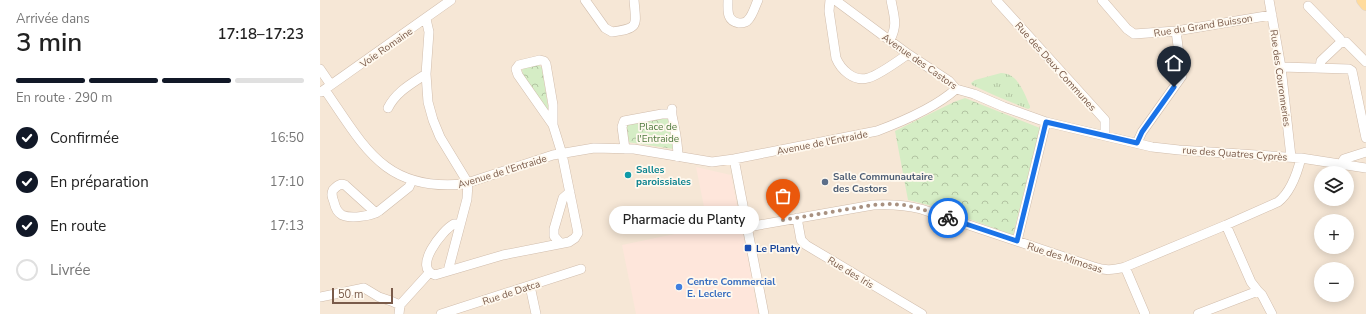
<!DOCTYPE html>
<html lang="fr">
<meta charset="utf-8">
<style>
:root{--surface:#fff;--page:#f2f2f2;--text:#222;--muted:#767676;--line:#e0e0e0;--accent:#111827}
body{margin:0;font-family:"Nunito Sans",sans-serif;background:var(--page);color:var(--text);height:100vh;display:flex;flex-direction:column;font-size:15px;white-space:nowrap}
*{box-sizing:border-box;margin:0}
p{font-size:13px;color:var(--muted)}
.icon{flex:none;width:22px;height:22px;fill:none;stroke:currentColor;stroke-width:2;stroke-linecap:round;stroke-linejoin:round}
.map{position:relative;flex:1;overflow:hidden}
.drawer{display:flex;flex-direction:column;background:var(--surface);width:320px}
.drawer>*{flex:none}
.buttons{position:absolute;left:994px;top:166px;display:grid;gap:8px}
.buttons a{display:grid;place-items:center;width:40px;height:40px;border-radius:50%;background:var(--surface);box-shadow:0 2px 10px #0003;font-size:20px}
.scale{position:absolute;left:12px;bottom:10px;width:61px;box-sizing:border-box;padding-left:4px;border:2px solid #7a5b4a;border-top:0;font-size:11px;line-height:14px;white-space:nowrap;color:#7a5b4a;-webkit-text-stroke:3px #fff9ef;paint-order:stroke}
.pin{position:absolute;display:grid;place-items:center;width:34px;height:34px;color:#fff;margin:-41px -17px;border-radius:50% 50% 50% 0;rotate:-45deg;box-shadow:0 0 4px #0007}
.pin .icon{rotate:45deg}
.courier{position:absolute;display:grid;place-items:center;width:40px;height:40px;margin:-20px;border:3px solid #1a73e8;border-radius:50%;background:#fff;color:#222;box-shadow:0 1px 5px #0007}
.bubble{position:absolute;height:28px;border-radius:14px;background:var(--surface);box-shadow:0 2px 10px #0003;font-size:13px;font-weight:600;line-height:28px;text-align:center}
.summary em{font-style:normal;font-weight:600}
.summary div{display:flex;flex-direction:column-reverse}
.summary{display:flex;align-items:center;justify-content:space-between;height:68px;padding:0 16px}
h1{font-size:26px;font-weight:600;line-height:30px}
.bar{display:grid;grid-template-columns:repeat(4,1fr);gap:6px 4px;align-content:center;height:48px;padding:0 16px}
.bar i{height:5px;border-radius:3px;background:var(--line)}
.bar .selected{background:var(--accent)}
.bar p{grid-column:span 4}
ol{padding:0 16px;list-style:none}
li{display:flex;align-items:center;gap:12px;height:44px}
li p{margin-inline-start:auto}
li .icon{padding:4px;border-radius:50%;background:var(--accent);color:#fff;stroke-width:4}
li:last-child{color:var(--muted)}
li i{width:22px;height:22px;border:2px solid var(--line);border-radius:50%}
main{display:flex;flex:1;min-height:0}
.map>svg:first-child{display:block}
</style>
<main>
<section class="drawer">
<div class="summary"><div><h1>3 min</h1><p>Arrivée dans</p></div><em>17:18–17:23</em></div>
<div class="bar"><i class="selected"></i><i class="selected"></i><i class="selected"></i><i></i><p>En route · 290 m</p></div>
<ol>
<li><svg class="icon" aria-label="check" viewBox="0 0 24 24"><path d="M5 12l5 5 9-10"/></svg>Confirmée<p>16:50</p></li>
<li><svg class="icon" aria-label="check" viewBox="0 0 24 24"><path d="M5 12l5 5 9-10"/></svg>En préparation<p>17:10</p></li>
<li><svg class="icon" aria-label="check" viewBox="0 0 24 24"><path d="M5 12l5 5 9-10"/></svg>En route<p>17:13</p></li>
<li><i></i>Livrée</li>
</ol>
</section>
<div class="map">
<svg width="1046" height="314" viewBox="0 0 1046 314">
<defs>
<pattern id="grass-tufts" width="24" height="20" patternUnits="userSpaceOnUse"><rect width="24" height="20" fill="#d5edc5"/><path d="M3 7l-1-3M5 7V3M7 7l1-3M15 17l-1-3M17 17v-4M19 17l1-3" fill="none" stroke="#b2c3a2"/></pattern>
<pattern id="park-crowns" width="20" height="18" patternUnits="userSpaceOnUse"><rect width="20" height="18" fill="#d5edc5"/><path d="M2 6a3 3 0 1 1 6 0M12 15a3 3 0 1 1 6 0" fill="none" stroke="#b2c3a2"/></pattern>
</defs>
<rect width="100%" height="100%" fill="#fef5e8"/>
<path fill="#f6e7d6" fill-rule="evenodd" d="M0,0H1046V314H0ZM1001,173H1027V199H1001ZM1001,221H1027V247H1001ZM1001,269H1027V295H1001Z"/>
<path fill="#fee6db" d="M376,167L411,175L431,274L438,314H316L302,245L388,227Z"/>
<path fill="url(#grass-tufts)" d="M681,73C698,73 704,93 710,106V108L708,109L676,96L652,85L651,83L655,80Z"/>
<path fill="url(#park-crowns)" d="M214,65H219L222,68L229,113L203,75L202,70L205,67Z
M645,98L720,128L693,235L616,207L588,200L575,131L634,102Z
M344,116L349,118L354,149L307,142L304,129L307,122Z"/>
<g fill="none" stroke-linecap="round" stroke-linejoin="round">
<defs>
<path id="minor" d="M265,0L285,28L292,32C320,28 316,26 314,0
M408,0C408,10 406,21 419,23C422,23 426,23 428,20C433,15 435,6 438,0
M510,0L509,11L516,58C521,70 534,82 548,78C559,75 578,61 588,54
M515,0L588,54L629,81L636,89L654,94L684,107L726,122L832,147L859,150L981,158L1046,168
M676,0L785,120V136
M782,0L807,29L814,34L856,31L952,15
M949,0L961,67L971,157
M988,6L1020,39V43L1001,61L1000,68
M106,19L109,32L106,74L108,102L113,120L120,137L148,183L147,199L128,271
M570,40C578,24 574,17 571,0
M1020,43L1026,42L1046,62
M961,67L1029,69L1032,71L1046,138
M0,69L11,85
M5,90C44,146 64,192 144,184L233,155L274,148L314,149L392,162L414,159L557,131C581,122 617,106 636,89
M1,92L131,0
M68,108C76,92 91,84 106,74
M352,109C351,115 353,119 354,125C356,135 358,146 358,157
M817,143L822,132L862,76L856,31
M305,149L302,127L304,121L342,114H351
M414,159L444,314
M1021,164L1024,159L1046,152
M56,213L25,185C20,183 17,186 13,190C11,194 12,197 14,202C15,207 17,212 22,215C31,219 52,216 59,211L89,187L92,180
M477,218L481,240L486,245L602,314
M140,224C138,224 136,224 134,224C122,230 92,269 115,275L183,255L249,242L255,238L258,233L242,154L233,125V105L226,64L224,61L220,60L199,65L196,69L198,75L233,125
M428,227L553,205C570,204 585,205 601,209L774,267C785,271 793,270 805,267L906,225L958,202C971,192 977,174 981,158
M697,241L726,122
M240,243L234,236V229L243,198L250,192
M805,267L825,314
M210,286L216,314
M938,291L942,295L952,314
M0,297L44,288L59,297L71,301L80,305
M79,314L80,305L109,273
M121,314L261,269
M878,314L938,291L931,282L906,225"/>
<path id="major" d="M1042,0L1046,5"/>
</defs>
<use href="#minor" stroke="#d1bdac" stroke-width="10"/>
<use href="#major" stroke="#dcd4d0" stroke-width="12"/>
<use href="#minor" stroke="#fff" stroke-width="9"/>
<use href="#major" stroke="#ffdb9d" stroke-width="11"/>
</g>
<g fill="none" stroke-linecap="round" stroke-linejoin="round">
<path stroke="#a89181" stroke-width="4" stroke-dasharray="0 7.2" d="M463,220L553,205L569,204L585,205L601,209L628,218"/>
<path stroke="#1a73e8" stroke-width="5" d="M628,218L697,241L726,122L817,143L822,132L854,87"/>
</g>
<circle fill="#0f9aa8" stroke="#fff9ef" stroke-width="1.5" cx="308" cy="175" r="4"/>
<circle fill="#5c6f8a" stroke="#fff9ef" stroke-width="1.5" cx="505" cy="182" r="4"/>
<rect fill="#1a4fb4" stroke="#fff9ef" stroke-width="1.5" x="424" y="244" width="8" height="8" rx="2"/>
<circle fill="#3f7fe0" stroke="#fff9ef" stroke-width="1.5" cx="359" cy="287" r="4"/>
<g text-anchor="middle" stroke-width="3.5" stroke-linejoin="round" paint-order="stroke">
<g font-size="10" fill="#7a5b4a" stroke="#fff9ef">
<text transform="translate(883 25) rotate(-9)" y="4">Rue du Grand Buisson</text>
<text transform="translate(66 47) rotate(-35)" y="4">Voie Romaine</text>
<text transform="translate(600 61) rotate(35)" y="4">Avenue des Castors</text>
<text transform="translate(736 66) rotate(48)" y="4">Rue des Deux Communes</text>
<text transform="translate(961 78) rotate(82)" y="4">Rue des Couronneries</text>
<text transform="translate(502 142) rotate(-11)" y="4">Avenue de l'Entraide</text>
<text transform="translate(915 153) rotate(4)" y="4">rue des Quatres Cyprès</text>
<text transform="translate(182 171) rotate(-17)" y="4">Avenue de l'Entraide</text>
<text transform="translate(745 257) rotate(18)" y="4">Rue des Mimosas</text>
<text transform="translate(531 272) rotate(31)" y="4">Rue des Iris</text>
<text transform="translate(191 292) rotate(-18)" y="4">Rue de Datca</text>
</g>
<g font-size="10" fill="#4f7a3e" stroke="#fff9ef">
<text x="338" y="130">Place de<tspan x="338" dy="12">l'Entraide</tspan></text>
</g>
<g font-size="10" font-weight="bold" fill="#0d838f" stroke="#fff9ef" text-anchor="start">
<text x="316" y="173">Salles<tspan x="316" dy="12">paroissiales</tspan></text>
</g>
<g font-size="10" font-weight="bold" fill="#4e5e75" stroke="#fff9ef" text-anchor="start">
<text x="513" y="180">Salle Communautaire<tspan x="513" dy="12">des Castors</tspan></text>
</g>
<g font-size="10" font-weight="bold" fill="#164399" stroke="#fff9ef" text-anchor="start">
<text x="436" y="252">Le Planty</text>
</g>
<g font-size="10" font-weight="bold" fill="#366cbe" stroke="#fff9ef" text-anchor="start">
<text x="367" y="285">Centre Commercial<tspan x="367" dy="12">E. Leclerc</tspan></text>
</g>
</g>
</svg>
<div class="buttons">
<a><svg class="icon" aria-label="layers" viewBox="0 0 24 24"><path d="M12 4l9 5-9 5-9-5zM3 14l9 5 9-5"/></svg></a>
<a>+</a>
<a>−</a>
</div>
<div class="scale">50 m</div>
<div class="pin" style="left:463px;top:220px;background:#ea580c"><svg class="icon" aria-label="bag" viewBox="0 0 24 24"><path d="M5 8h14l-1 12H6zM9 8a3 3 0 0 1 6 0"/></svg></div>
<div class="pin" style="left:854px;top:87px;background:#1f2937"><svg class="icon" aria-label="home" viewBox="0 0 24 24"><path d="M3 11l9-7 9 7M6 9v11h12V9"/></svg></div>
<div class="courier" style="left:628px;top:218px"><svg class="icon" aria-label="bike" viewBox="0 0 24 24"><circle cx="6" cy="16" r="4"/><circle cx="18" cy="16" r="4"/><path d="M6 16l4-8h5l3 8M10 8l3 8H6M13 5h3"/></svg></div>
<div class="bubble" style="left:289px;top:206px;width:150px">Pharmacie du Planty</div>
</div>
</main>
